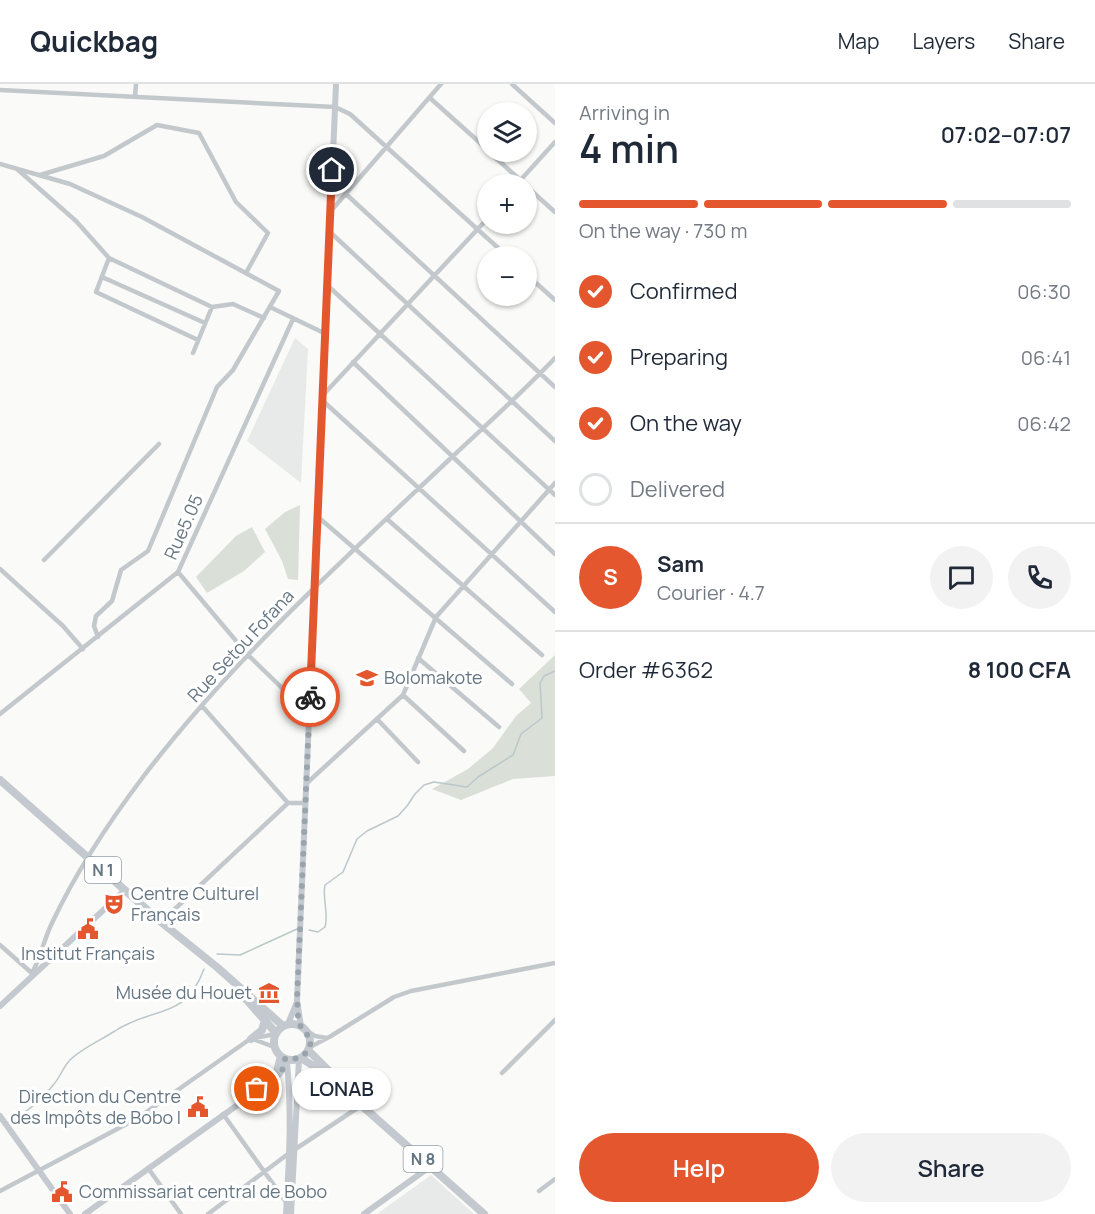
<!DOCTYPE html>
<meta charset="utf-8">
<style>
:root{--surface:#fff;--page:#f2f2f3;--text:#1f2937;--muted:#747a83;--line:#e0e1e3;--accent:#e4572e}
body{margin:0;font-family:Manrope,sans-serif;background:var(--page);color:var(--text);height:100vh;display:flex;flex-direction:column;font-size:22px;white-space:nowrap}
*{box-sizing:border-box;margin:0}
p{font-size:20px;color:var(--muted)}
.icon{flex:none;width:33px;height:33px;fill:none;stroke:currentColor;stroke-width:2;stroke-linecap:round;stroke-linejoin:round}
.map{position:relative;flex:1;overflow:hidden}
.drawer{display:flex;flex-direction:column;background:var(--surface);width:540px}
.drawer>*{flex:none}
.tools{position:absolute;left:477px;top:18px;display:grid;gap:12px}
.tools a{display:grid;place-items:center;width:60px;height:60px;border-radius:50%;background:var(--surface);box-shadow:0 2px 4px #0004;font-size:30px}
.pin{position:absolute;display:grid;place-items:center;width:51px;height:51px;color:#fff;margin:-26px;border:3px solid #fff;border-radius:50%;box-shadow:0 2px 6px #0007}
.courier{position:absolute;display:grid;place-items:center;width:60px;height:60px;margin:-30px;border:4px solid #e4572e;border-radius:50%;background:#fff;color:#222;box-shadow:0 2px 8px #0007}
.bubble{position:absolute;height:42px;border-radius:21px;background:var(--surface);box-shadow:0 2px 4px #0004;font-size:20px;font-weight:600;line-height:42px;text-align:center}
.overview em{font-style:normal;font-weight:600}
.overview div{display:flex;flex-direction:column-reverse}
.overview{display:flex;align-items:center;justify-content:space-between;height:102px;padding:0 24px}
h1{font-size:39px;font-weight:600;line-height:45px}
.bar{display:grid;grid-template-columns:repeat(4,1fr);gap:9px 6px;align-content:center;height:72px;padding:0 24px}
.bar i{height:8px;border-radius:4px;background:var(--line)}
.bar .active{background:var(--accent)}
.bar p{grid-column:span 4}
.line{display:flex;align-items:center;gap:15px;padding:0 24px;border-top:2px solid var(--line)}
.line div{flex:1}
.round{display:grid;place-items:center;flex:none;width:63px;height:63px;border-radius:32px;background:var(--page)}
ol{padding:0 24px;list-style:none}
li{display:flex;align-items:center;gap:18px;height:66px}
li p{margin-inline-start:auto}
li .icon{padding:6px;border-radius:50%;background:var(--accent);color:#fff;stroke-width:4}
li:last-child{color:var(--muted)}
li i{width:33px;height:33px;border:3px solid var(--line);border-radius:50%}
.action{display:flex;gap:12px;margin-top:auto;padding:12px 24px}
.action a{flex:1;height:69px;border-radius:36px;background:var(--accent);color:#fff;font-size:24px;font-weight:600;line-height:69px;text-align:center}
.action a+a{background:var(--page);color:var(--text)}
header{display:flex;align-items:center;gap:36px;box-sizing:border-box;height:84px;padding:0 30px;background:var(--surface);border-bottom:2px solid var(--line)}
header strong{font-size:28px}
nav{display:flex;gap:33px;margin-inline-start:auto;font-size:21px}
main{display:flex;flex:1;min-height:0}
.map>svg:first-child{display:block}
</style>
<header>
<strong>Quickbag</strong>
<nav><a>Map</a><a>Layers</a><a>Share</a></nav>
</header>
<main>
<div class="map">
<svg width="555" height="1130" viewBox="0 0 555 1130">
<rect width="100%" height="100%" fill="#fafaf8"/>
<path fill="#e8e9e9" d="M295,254L308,265L301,399L247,357Z
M431,1091L474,1130H377Z"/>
<path fill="#dadfd7" d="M300,421L298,496L288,495L282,477L265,445L285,428Z
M252,443L265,468L244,487L207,509L196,493L236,452Z
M555,571V692L513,695L461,716L432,705L468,685L493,664L516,632L531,619L519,605Z"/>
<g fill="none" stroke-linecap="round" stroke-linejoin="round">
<path stroke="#bbc7cb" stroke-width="1.5" d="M309,846L318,848L325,843C329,829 322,815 325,801L343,788L357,755L367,747L398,732L407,722L415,710L424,701L434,698L467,703L478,693L513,671L521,650L542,634L540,599L544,592L555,587
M217,870L240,871L297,845
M8,1038C25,1030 42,1015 54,1000C60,993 63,984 69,977C80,965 101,956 115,947C152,922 185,937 204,885"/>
<path stroke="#c3c8cc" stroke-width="4.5" d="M512,0L555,39
M0,6L335,23L350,30L507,172
M135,12L136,0
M430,14L488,66
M489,68L525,100
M0,80L70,100L142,133L279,207L233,286L217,303L148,467L121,486L112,517L96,532L94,542L98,553
M17,85L76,137L109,174L212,223L233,220L264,234
M40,91L104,72L157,41L199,49L236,118L268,149L246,189
M517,100L555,58
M526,102L555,128
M346,110L555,303
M330,128L441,0
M330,148L555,357
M109,174L96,208L198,256
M526,190L555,216
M102,193L205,239
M327,201L555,411
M270,223L326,250
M193,269L212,223
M353,278L555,470
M323,311L488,134
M323,317L555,528
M318,433L512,600
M387,435L542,571
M44,476L159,360
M0,485L63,542L83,565
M178,488L248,571L310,631
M418,574L499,643
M403,611L464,667
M202,622L288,719
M0,630L178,488L293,235
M377,635L418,678
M307,699L403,611L436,533L555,399
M161,838L288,719H306
M0,861L34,891
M32,889C41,873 44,855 52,839C76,788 109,738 143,693C232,576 344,475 451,374C486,341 522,309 555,274
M306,946L315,952L326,954
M253,955L274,963
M310,963L331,952L394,913L411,907L555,879
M502,989L555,936
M223,1030L286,1118
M148,1084L181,1130
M0,1107L138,1034L250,955L275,950
M539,1107L555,1095
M208,1130L288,1070L362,1021"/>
<path stroke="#c3c9ce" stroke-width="6" d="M0,922L125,806
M288,940L296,920
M301,942L297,917L336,0
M275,991L280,972
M0,1032L70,1130
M85,1130L278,992L282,987L285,975
M286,1130C289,1080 292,1029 287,979
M291,1130L299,975
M364,1130L431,1082"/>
<path stroke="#c3c9ce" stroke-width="8" d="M0,696L161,838L218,884L283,942
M245,914L276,949
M274 958a18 18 0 1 1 36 0a18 18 0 1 1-36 0Z
M251,955L262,946L265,936
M308,966L336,994
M301,974L318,985L352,1013L484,1130"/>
</g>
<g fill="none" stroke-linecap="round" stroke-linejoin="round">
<path stroke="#99a4ac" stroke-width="6" stroke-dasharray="0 10.8" d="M257,1005L282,987L285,975L292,976L304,971C318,954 306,953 300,941C297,934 298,922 297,915L310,613"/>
<path stroke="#e4572e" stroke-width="8" d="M310,613L332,86"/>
</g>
<defs>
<symbol id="school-bare" viewBox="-9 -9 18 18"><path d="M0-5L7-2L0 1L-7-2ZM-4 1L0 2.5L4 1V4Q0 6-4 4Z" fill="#e4572e" stroke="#fff" stroke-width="2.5" paint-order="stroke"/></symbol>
<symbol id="theatre-bare" viewBox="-9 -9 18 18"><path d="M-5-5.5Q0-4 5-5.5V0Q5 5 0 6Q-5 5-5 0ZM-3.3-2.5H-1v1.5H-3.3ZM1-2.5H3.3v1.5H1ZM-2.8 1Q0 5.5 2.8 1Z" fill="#e4572e" stroke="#fff" stroke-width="2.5" paint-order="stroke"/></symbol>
<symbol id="civic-bare" viewBox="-9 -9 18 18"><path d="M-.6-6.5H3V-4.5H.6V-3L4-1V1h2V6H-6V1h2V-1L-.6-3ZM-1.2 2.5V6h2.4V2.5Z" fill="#e4572e" stroke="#fff" stroke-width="2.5" paint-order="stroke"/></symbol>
<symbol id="museum-bare" viewBox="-9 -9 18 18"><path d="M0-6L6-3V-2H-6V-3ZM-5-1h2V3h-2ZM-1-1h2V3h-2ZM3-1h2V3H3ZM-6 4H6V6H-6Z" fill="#e4572e" stroke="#fff" stroke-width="2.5" paint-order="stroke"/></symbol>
</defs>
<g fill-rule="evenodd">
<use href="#school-bare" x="352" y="579" width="30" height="30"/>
<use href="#theatre-bare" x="99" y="805" width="30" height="30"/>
<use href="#civic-bare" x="73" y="830" width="30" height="30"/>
<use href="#museum-bare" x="254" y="894" width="30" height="30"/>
<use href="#civic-bare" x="183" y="1008" width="30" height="30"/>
<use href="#civic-bare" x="47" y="1093" width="30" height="30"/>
</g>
<g text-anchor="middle" stroke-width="6" stroke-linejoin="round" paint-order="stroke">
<g fill="#fff" stroke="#939fa8" stroke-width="1.5">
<rect x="85" y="773" width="36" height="26" rx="4.5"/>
<rect x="403.5" y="1062" width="39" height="26" rx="4.5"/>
</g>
<g font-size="16" font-weight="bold" fill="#657683">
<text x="103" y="792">N 1</text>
<text x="423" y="1081">N 8</text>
</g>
<g font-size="18" fill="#657683" stroke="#fff">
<text transform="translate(184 443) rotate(-66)" y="6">Rue5.05</text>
<text transform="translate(241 562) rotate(-47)" y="6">Rue Setou Fofana</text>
</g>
<g font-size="18" fill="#657683" stroke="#fff" text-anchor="start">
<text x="384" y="600">Bolomakote</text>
<text x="131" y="816">Centre Culturel<tspan x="131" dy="21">Français</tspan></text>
<text x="88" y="876" text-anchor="middle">Institut Français</text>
<text x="252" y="915" text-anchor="end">Musée du Houet</text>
<text x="181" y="1019" text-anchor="end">Direction du Centre<tspan x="181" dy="21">des Impôts de Bobo I</tspan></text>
<text x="79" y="1114">Commissariat central de Bobo</text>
</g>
</g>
</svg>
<div class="tools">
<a><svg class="icon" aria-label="layers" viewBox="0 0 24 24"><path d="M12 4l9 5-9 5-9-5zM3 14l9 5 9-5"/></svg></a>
<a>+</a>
<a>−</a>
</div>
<div class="pin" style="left:257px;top:1005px;background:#ea580c"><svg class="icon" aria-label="bag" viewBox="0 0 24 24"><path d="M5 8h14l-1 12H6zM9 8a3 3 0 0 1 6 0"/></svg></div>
<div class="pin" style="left:332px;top:86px;background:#1f2937"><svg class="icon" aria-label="home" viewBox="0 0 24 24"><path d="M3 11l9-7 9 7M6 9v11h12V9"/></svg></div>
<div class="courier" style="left:310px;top:613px"><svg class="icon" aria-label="bike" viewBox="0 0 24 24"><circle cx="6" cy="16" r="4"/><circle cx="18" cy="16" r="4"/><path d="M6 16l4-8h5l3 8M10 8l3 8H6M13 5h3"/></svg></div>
<div class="bubble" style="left:292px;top:984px;width:99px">LONAB</div>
</div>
<section class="drawer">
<div class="overview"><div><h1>4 min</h1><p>Arriving in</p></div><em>07:02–07:07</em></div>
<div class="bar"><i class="active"></i><i class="active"></i><i class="active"></i><i></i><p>On the way · 730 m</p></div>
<ol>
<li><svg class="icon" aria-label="check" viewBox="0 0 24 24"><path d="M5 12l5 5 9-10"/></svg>Confirmed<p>06:30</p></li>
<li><svg class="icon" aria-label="check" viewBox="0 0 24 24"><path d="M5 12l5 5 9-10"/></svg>Preparing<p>06:41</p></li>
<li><svg class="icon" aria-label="check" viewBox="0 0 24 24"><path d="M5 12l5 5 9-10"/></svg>On the way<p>06:42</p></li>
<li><i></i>Delivered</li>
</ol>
<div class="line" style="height:108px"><b class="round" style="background:var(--accent);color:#fff">S</b><div><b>Sam</b><p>Courier · 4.7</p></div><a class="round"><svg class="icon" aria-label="chat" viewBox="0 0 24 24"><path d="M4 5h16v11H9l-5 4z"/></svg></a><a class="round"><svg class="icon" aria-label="phone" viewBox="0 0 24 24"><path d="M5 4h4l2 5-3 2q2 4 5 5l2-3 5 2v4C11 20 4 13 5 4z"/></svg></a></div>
<div class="line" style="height:78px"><div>Order #6362</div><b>8 100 CFA</b></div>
<div class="action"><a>Help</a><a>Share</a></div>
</section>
</main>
